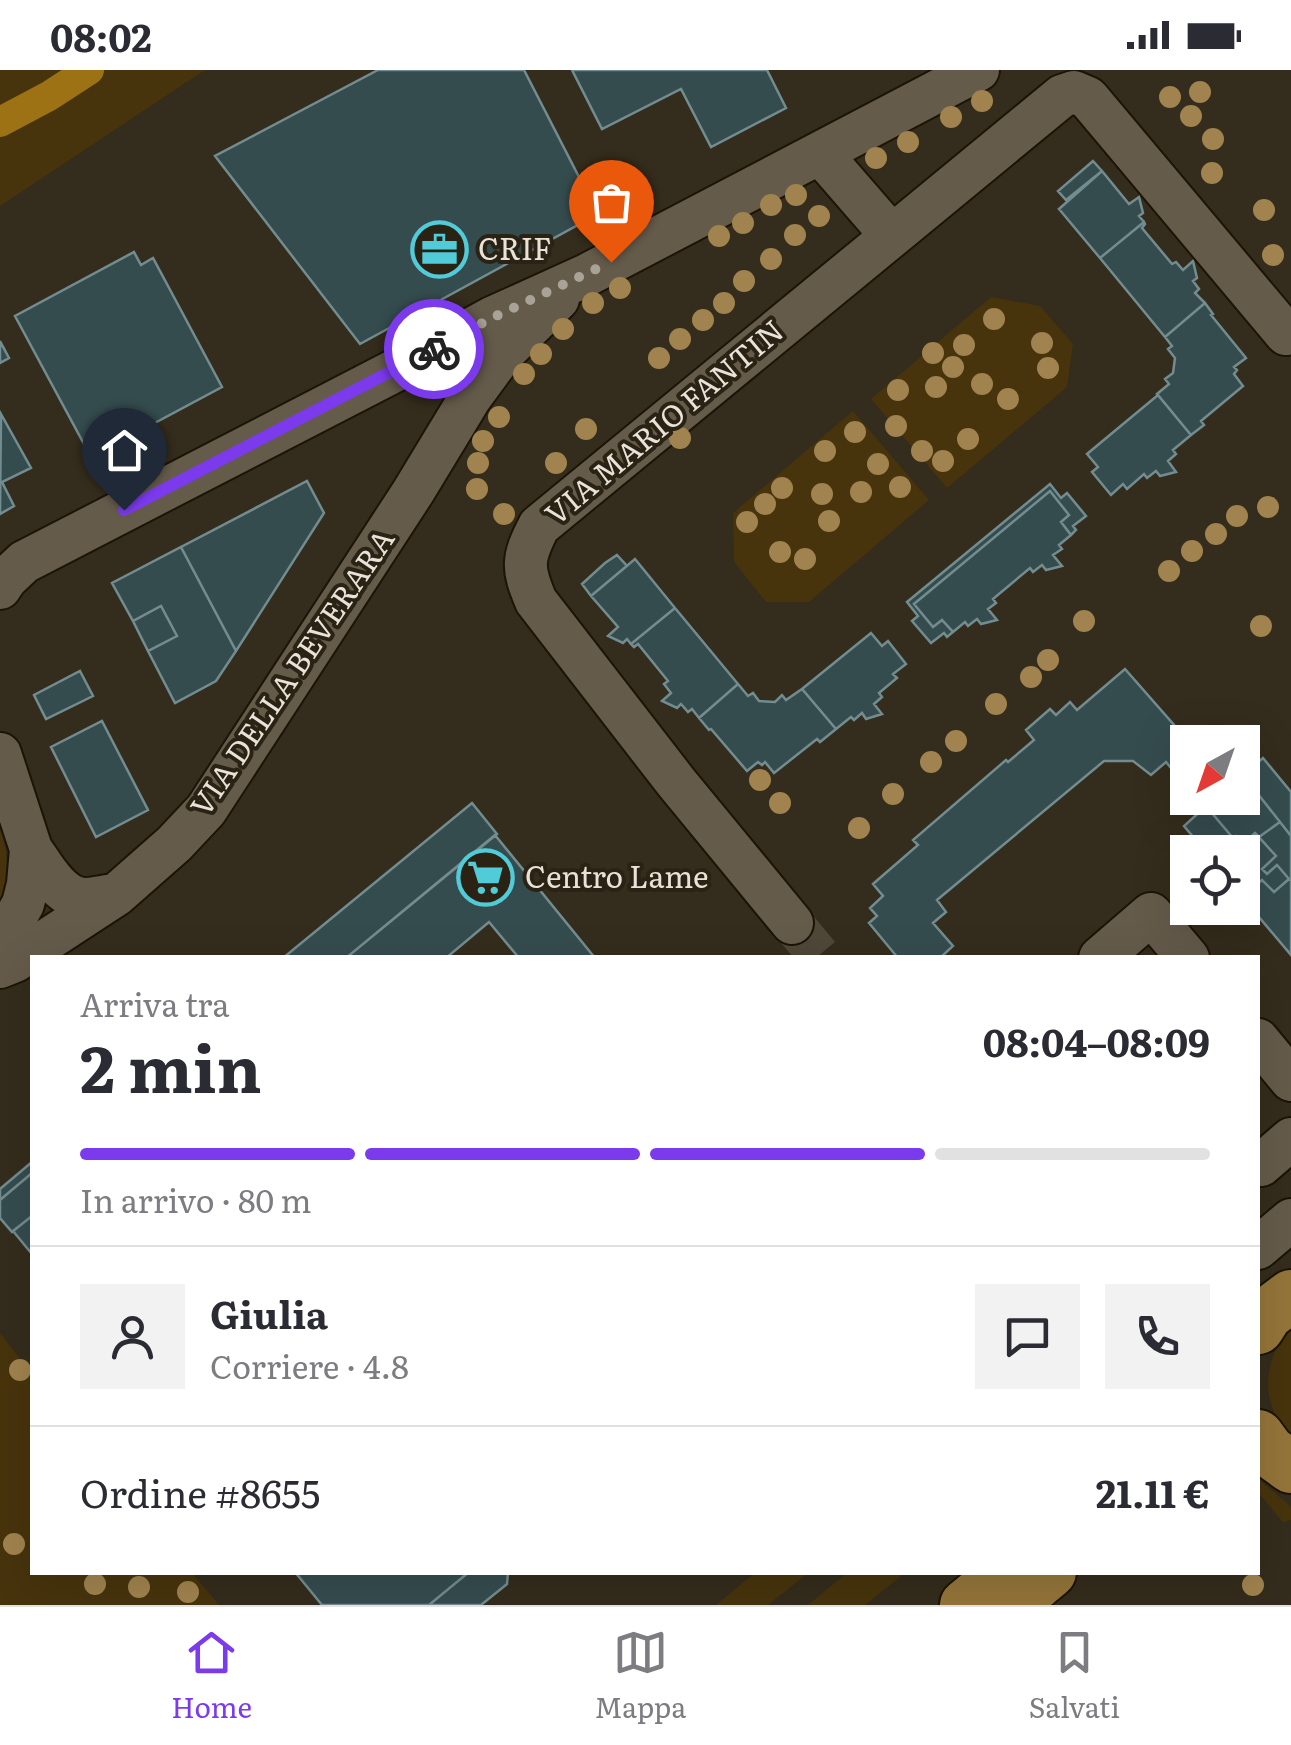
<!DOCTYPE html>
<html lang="it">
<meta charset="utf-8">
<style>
:root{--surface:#fff;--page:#f2f2f3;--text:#2b2b33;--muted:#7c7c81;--line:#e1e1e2;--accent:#7c3aed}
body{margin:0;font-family:Literata,serif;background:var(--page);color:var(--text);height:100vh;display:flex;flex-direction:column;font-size:38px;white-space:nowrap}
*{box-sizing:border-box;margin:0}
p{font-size:32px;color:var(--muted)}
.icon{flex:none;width:55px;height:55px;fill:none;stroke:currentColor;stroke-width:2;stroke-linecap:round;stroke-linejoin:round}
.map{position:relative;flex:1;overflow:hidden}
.drawer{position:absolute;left:30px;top:885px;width:1230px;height:620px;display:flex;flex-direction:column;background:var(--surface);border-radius:0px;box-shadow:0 10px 40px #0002}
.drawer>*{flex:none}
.needle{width:65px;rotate:220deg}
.controls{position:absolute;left:1170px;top:655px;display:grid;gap:20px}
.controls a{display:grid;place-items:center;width:90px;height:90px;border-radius:0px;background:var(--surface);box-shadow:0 10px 40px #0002;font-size:50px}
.pin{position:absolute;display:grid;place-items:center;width:85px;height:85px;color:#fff;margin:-102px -42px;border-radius:50% 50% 50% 0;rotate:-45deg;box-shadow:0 0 10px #0007}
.pin .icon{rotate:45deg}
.courier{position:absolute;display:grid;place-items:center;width:100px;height:100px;margin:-50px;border:8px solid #7c3aed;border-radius:50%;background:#fff;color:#222;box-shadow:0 2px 12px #0007}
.head em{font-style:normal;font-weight:700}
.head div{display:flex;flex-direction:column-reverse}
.head{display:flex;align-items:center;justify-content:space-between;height:170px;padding:0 50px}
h1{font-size:65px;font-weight:700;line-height:75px}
.bar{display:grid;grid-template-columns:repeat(4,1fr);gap:15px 10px;align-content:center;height:120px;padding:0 50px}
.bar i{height:12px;border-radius:8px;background:var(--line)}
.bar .active{background:var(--accent)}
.bar p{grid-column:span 4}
.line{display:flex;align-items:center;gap:25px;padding:0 50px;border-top:2px solid var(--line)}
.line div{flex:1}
.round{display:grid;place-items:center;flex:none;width:105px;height:105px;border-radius:0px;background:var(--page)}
.status{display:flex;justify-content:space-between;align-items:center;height:70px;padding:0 50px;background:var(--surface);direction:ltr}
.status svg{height:28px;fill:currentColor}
.menu{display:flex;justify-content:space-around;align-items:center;height:140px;border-top:2px solid var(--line);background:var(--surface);font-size:28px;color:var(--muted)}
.menu a{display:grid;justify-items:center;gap:5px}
.menu .active{color:var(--accent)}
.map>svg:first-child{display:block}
</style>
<div class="status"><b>08:02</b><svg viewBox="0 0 49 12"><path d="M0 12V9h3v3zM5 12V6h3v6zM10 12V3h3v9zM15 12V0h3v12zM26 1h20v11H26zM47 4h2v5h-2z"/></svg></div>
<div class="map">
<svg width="1291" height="1535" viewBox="0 0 1291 1535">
<rect width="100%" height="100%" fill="#342c1c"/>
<path fill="#47340d" d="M0,0H205L0,136Z
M991,227L1040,236L1073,274L1067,317L947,418L871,329Z
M853,341L929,430L809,532H766L734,492L733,443Z
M0,759C11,789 7,811 0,841Z
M1291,1259V1364C1258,1336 1263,1287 1291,1259Z
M0,1263L32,1304V1502L192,1503L219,1535H0Z
M1258,1409L1288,1434L1291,1438V1450L1283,1452L1281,1450L1258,1422Z
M756,1502H808V1503L768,1535H716Z
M848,1502H905V1503L865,1535H808Z"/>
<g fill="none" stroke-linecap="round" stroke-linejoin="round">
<path stroke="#9c7215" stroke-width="30" d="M0,52L49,26L89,0"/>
</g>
<path fill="#354c4f" stroke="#738c8f" stroke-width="2.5" d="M378,0H524L598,144L360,274L215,86Z
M572,0H767L786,38L711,77L681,19L602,59Z
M1093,91L1102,101L1066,130L1058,121Z
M1102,101L1129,134L1139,127L1143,143L1139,146L1144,152L1100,188L1059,139Z
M1144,152L1145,154L1142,158L1172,194L1176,192L1183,200L1193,191L1197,208L1193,211L1199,219L1195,223L1205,233L1165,267L1100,188Z
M134,182L141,195L153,188L222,317L91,387L15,246Z
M1205,233L1213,244L1211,245L1246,288L1234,297L1237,300L1234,304L1243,316L1201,351L1204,355L1191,365L1157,324L1169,314L1165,309L1173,303L1175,288L1168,279L1172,276L1165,267Z
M0,271L9,288L0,293Z
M1158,325L1191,365L1173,380L1176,384L1168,391L1176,402L1160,406L1156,401L1147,408L1144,404L1127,419L1123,414L1111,425L1092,402L1098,397L1087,384Z
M1,344L31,398L2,412L14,436L0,444Z
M307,411L324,443L236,581L181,477Z
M1050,414L1061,428L1067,423L1086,446L1073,456L1076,460L1071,465L1061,452L1069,445L1050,421L914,534L933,557L942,550L953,562L947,567L944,563L931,573L912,551L918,546L907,532Z
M1050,421L1069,445L1061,452L1071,465L1059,475L1062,479L1053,485L1062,496L1046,500L1042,495L1033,502L1030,498L993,529L996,533L988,539L997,550L981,554L977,549L968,556L965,552L953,562L942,550L933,557L914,534Z
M181,477L236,581L216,611L175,633L148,581L177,566L161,536L133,551L112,513Z
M617,485L627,496L591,526L582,514L605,493Z
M635,489L675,538L631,574L627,569L623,573L608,566L618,557L591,526Z
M161,536L177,566L148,581L133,551Z
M675,538L738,614L699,648L692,639L688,642L681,634L677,638L662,631L671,623L664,614L668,611L638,574L634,577L631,574Z
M871,563L882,576L888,571L906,594L893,604L897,608L879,623L882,627L874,634L882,644L866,649L862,643L854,650L851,647L836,659L802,619Z
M1125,599L1189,672L1179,682L1184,688L1171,698L1166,692L1151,705L1133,691H1104L937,830L946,842L933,853L953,876L940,888H898L869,853L877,846L870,838L883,826L873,814L918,775L913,770L1006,690L1008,692L1034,670L1026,660L1050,639L1056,645L1070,632L1077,640Z
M80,601L93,626L46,649L34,625Z
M738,614L748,626L753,623L759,631L775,632L782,625L786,630L802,619L836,659L820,672L817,669L774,703L765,692L762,695L758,692L747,701L711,659L709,660L699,648Z
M102,651L148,740L96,767L51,677Z
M1263,688L1291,722V766L1243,705Z
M1243,705L1280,752L1259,767L1255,763L1243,774L1236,766L1233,768L1206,736L1217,728H1242Z
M472,733L497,764L346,888H283Z
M1206,736L1233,768L1220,779L1223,782H1206L1184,756Z
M1280,752L1291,766V885L1242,827V806L1253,818L1262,810L1274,822L1289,809L1277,795L1267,804L1262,799L1276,786L1259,767Z
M1255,763L1276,786L1262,799L1267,804L1277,795L1289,809L1274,822L1262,810L1253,818L1242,806V782H1223L1220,779L1236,766L1243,774Z
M495,765L595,888H519L489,852L446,888H346Z
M32,1092V1103L0,1130V1119Z
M32,1103V1146L12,1162L0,1148V1130Z
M32,1146V1184L13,1161Z
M295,1502H469L429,1535H322Z
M469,1502H508L507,1514L481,1535H429Z"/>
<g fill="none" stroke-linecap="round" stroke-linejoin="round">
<path stroke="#4f4738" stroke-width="42" stroke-dasharray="42 21" stroke-linecap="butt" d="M792,853L821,888"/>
<defs>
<path id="minor" d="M892,166L1062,26L1074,22L1088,28L1286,264
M0,518L6,509L24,492L400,298L492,248L585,206L978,0
M0,684L31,779L28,814L23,834L0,875
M31,779C43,796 59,827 83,829C93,829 105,826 116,825
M792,853L676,712L536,531C522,498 522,489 539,456L892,166L820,83
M1100,888L1151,844L1188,888
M0,897L15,891L116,825L174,774L206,740L413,422L470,328L503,283L558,229
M1258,970L1291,1010
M1258,1090L1261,1095L1291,1069
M1258,1178L1291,1150"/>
<path id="major" d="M1258,1258L1267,1244L1291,1226
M1258,1366L1269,1381L1291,1397
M966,1535L1006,1502
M1010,1535L1050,1502"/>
</defs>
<use href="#minor" stroke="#1c1406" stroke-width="46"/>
<use href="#major" stroke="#1c1406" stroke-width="56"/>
<use href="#minor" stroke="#655b4b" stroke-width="42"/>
<use href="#major" stroke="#94753a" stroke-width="52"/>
</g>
<g fill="#a0834e">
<circle cx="1200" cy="22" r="11"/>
<circle cx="1170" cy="27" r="11"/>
<circle cx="982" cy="31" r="11"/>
<circle cx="1191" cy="46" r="11"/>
<circle cx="951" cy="47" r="11"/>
<circle cx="1213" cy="69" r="11"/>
<circle cx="908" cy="72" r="11"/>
<circle cx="876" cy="88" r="11"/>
<circle cx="1212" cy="103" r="11"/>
<circle cx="796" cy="125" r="11"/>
<circle cx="771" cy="135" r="11"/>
<circle cx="1264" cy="140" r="11"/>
<circle cx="819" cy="146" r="11"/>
<circle cx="743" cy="153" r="11"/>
<circle cx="795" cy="165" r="11"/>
<circle cx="719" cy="166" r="11"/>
<circle cx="1273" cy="185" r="11"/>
<circle cx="771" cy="189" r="11"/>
<circle cx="744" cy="211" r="11"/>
<circle cx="620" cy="218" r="11"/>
<circle cx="593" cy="233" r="11"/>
<circle cx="724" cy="233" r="11"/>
<circle cx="994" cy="249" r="11"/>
<circle cx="703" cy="250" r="11"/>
<circle cx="563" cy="259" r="11"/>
<circle cx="680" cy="269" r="11"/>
<circle cx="1042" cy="273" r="11"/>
<circle cx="964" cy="275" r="11"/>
<circle cx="933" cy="283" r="11"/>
<circle cx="541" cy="284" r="11"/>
<circle cx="659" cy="288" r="11"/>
<circle cx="953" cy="297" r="11"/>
<circle cx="1048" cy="298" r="11"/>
<circle cx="524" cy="304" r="11"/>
<circle cx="982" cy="314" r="11"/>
<circle cx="936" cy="317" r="11"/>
<circle cx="898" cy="320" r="11"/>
<circle cx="1008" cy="329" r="11"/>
<circle cx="499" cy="347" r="11"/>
<circle cx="896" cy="356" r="11"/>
<circle cx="586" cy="359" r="11"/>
<circle cx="855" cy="362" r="11"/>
<circle cx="680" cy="368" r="11"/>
<circle cx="968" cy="369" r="11"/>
<circle cx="483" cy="371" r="11"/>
<circle cx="825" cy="381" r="11"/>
<circle cx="922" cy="381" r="11"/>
<circle cx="943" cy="391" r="11"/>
<circle cx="478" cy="393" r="11"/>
<circle cx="556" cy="393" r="11"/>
<circle cx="878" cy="394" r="11"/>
<circle cx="900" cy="417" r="11"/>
<circle cx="782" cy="418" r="11"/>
<circle cx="477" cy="419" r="11"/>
<circle cx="861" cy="422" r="11"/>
<circle cx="822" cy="424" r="11"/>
<circle cx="765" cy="434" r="11"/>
<circle cx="1268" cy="437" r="11"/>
<circle cx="504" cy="444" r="11"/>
<circle cx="1237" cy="446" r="11"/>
<circle cx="829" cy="451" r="11"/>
<circle cx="747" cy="452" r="11"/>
<circle cx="1216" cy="464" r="11"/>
<circle cx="1192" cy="481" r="11"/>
<circle cx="780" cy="482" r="11"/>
<circle cx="805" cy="489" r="11"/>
<circle cx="1169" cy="501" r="11"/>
<circle cx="1084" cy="551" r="11"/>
<circle cx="1261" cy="556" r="11"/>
<circle cx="1048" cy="590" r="11"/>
<circle cx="1031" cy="607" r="11"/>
<circle cx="996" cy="634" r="11"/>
<circle cx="956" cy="671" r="11"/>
<circle cx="931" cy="692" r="11"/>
<circle cx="760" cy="710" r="11"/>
<circle cx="893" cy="724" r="11"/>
<circle cx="780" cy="733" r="11"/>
<circle cx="859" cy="758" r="11"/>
<circle cx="20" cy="1300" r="11"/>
<circle cx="14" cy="1474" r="11"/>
<circle cx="95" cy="1514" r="11"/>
<circle cx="1253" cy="1515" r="11"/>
<circle cx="139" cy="1517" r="11"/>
<circle cx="188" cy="1522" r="11"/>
</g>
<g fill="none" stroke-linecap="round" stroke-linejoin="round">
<path stroke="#a9a297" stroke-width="10" stroke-dasharray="0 18" d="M434,279L492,248L611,192"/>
<path stroke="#7c3aed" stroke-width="12" d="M124,440L434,279"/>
</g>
<defs>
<symbol id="office-ring" viewBox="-11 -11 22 22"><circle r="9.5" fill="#2a2213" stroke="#52cbd9" stroke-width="1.5"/><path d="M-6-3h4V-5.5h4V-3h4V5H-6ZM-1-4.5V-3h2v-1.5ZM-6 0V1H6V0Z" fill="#52cbd9"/></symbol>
<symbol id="supermarket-ring" viewBox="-11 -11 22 22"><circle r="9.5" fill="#2a2213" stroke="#52cbd9" stroke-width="1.5"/><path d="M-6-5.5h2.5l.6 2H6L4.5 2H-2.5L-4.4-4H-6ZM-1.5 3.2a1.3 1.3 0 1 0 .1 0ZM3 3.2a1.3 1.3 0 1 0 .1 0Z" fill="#52cbd9"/></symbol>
</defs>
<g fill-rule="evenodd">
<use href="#office-ring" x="408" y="148" width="63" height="63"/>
<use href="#supermarket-ring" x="454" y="776" width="63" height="63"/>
</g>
<g text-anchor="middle" stroke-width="8" stroke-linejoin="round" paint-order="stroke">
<g font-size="30" fill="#e8e2d9" stroke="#2a2213" text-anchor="start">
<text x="478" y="190">CRIF</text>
<text x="525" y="818">Centro Lame</text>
</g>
<g font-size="30" fill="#e8e2d9" stroke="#2a2213">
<text transform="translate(665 353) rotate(-40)" y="10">VIA MARIO FANTIN</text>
<text transform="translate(293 603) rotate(-56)" y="10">VIA DELLA BEVERARA</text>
</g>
</g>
</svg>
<div class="controls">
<a><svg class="needle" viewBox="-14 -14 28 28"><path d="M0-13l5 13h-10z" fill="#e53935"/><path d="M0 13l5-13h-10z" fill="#7c7c81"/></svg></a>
<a><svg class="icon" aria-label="locate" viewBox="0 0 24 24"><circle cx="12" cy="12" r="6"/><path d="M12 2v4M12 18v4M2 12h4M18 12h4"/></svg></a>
</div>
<div class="pin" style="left:611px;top:192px;background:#ea580c"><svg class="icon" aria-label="bag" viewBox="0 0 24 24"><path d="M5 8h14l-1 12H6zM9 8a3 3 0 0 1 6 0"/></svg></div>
<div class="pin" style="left:124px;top:440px;background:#1f2937"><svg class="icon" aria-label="home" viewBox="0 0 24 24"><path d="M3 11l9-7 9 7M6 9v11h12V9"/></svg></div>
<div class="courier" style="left:434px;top:279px"><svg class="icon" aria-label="bike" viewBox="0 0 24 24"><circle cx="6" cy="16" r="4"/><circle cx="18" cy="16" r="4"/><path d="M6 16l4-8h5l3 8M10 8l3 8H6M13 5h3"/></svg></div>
<section class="drawer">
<div class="head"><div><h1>2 min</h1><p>Arriva tra</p></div><em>08:04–08:09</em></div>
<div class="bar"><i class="active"></i><i class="active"></i><i class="active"></i><i></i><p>In arrivo · 80 m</p></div>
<div class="line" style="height:180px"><a class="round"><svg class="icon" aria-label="person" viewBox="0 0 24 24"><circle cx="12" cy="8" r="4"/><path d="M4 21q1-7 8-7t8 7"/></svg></a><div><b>Giulia</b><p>Corriere · 4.8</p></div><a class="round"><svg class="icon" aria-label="chat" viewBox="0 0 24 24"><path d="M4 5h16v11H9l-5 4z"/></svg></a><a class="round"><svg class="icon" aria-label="phone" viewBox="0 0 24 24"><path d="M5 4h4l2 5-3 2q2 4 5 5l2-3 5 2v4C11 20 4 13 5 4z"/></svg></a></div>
<div class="line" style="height:130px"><div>Ordine #8655</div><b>21.11 €</b></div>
</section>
</div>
<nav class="menu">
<a class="active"><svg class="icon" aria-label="home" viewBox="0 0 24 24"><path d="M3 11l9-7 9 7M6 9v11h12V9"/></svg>Home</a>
<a><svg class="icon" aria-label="map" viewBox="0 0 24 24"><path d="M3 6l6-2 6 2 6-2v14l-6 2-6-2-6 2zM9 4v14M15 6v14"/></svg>Mappa</a>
<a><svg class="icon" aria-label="saved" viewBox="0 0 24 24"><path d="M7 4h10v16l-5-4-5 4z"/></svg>Salvati</a>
</nav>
